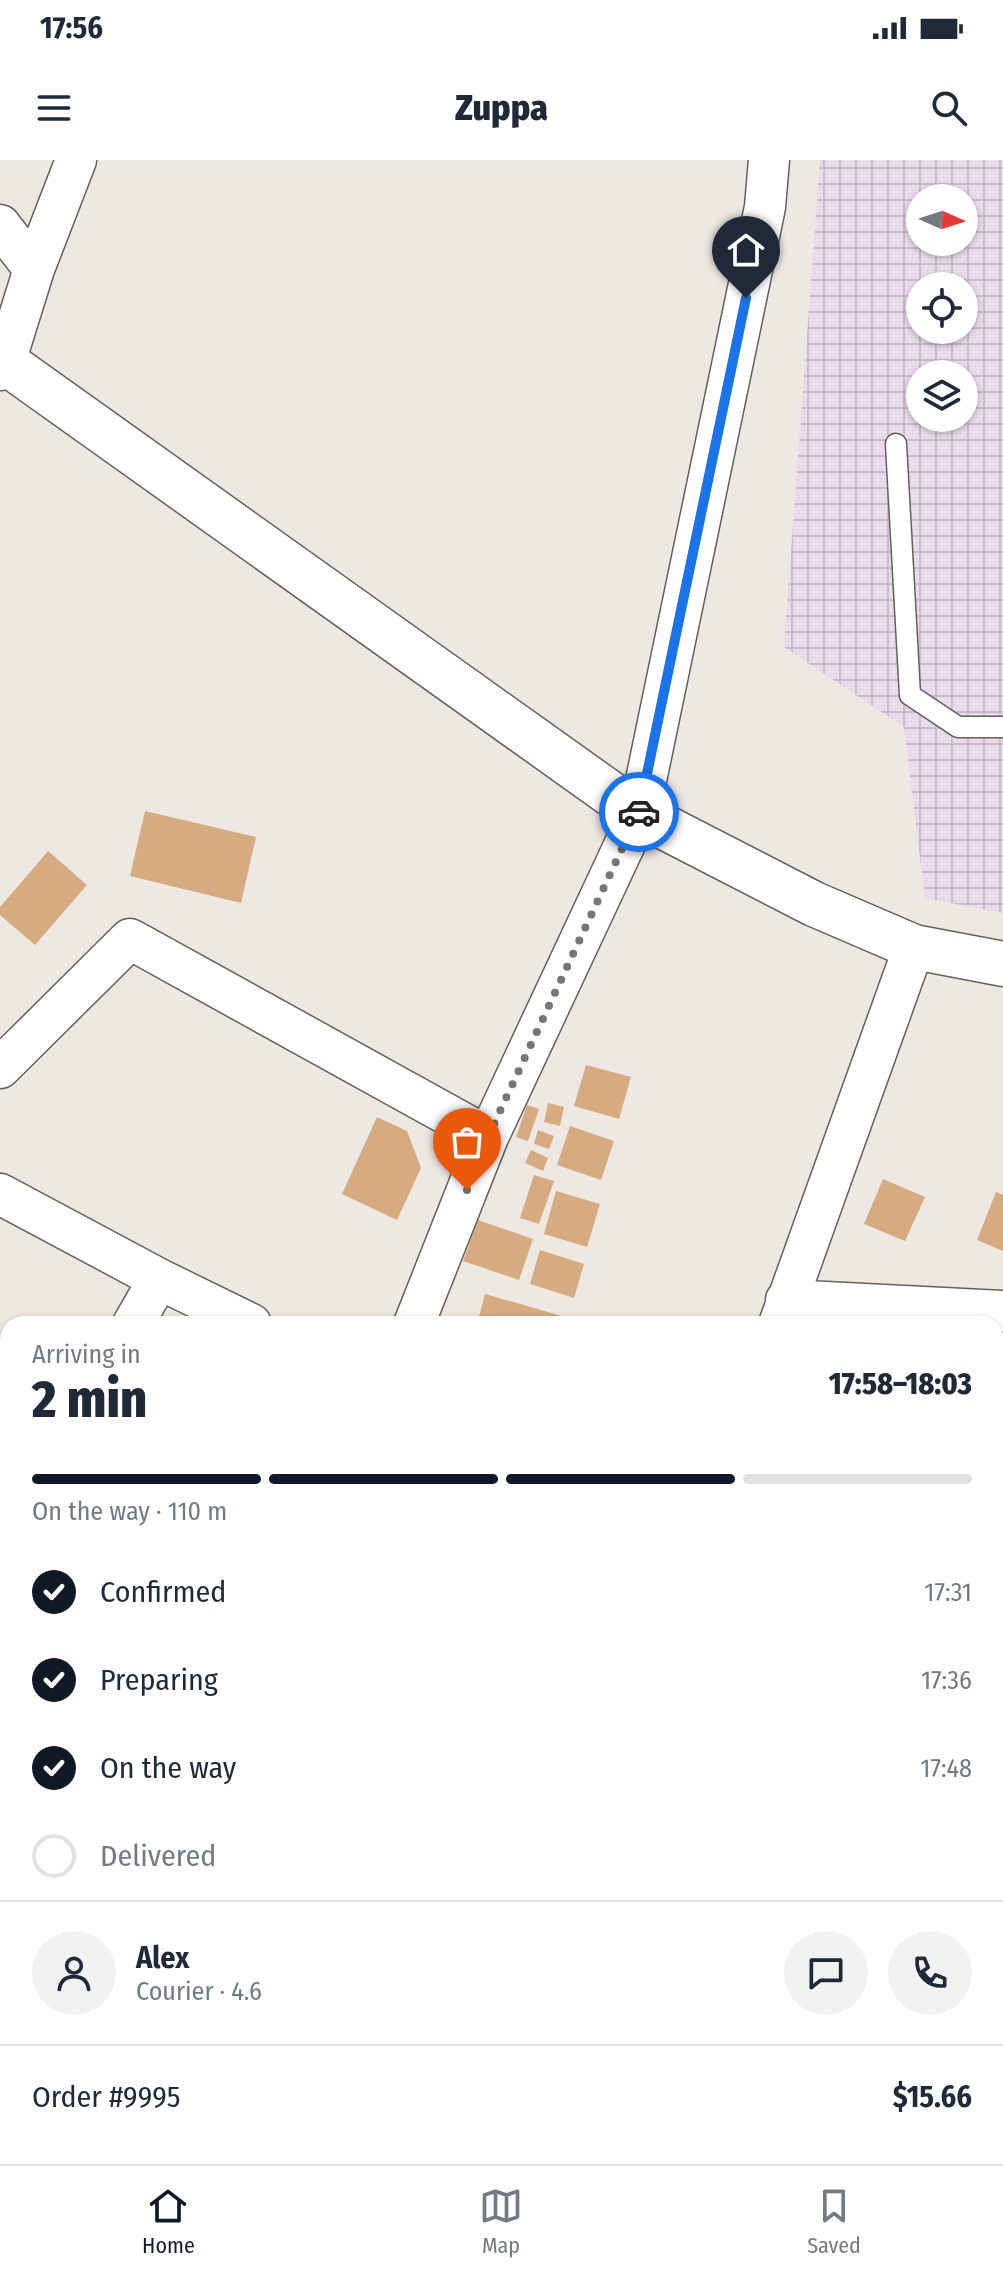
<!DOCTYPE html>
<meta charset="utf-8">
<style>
:root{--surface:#fff;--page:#f2f2f3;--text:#1f2937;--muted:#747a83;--line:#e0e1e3;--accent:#111827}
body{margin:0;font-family:"Fira Sans Condensed",sans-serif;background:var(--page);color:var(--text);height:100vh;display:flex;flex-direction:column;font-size:30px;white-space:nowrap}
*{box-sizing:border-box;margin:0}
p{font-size:26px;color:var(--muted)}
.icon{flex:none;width:44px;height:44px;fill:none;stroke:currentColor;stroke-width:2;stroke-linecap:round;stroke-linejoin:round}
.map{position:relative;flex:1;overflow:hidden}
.details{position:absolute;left:0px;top:1156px;width:1004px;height:848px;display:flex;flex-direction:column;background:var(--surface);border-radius:24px 24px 0 0;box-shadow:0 2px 6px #0004}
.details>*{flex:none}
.needle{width:52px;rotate:93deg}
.controls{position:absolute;left:906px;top:24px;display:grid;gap:16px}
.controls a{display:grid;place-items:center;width:72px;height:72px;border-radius:50%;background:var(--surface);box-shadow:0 2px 6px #0004;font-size:40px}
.pin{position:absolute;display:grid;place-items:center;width:68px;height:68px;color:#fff;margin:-82px -34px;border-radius:50% 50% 50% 0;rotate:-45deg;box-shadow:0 0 8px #0007}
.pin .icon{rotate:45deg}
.courier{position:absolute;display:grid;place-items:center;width:80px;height:80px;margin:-40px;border:6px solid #1a73e8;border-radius:50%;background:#fff;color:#222;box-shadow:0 2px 10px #0007}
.summary em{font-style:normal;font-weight:800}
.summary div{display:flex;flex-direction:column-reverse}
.summary{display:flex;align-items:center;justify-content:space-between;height:136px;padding:0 32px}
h1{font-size:52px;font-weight:800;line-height:60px}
.bar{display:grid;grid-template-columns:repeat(4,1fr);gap:12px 8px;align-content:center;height:96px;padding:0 32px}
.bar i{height:10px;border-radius:6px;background:var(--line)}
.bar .active{background:var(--accent)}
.bar p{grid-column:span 4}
.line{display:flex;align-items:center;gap:20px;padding:0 32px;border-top:2px solid var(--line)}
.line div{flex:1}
.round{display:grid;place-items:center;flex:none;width:84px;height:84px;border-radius:42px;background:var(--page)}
ol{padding:0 32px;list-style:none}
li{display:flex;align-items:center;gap:24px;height:88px}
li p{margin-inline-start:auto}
li .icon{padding:8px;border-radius:50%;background:var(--accent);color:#fff;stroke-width:4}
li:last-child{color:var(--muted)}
li i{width:44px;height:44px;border:4px solid var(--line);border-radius:50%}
.status{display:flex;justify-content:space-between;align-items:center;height:56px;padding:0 40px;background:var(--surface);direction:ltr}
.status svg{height:22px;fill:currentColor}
header{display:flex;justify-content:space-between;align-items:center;height:104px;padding:0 32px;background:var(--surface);font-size:36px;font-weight:800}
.dock{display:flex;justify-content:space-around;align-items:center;height:112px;border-top:2px solid var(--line);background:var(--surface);font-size:22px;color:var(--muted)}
.dock a{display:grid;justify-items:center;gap:4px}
.dock .active{color:var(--accent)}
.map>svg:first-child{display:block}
</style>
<div class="status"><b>17:56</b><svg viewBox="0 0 49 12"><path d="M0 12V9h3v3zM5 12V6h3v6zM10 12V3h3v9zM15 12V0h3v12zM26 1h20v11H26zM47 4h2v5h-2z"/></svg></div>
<header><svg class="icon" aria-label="menu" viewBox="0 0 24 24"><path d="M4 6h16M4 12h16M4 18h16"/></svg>Zuppa<svg class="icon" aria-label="search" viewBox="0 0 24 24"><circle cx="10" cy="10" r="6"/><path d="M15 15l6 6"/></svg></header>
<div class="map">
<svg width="1003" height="2004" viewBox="0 0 1003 2004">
<defs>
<pattern id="industrial-grid" width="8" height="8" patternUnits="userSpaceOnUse" patternTransform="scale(2)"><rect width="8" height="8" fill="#e9daec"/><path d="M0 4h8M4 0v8" fill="none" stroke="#c9bccb"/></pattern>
</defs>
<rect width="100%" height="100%" fill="#eee8e3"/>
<path fill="url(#industrial-grid)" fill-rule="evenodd" d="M820,0H1003V753L925,738L904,567L784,487ZM920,38H964V82H920ZM920,126H964V170H920ZM920,214H964V258H920Z"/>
<path fill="#d6ab82" d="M145,651L256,677L241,743L130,716Z
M48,691L87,725L35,785L0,755V747Z
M586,905L631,917L619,959L574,946Z
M548,943L564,947L560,966L544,962Z
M527,945L539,949L528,981L516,977Z
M377,957L407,971L421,1008L397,1060L342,1034Z
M570,966L614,981L601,1020L557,1005Z
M538,970L554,976L549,989L534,984Z
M531,990L548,998L543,1011L525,1003Z
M534,1015L554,1021L539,1064L520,1058Z
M883,1019L925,1037L905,1081L864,1064Z
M556,1031L600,1044L587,1087L544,1074Z
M996,1032L1003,1035V1091L977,1080Z
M478,1060L533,1079L519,1120L463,1101Z
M540,1090L584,1104L574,1138L530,1124Z
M485,1134L586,1163V1164H477Z
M996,1204L1003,1206V1268L996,1267Z
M0,1220L8,1235V1293L0,1297Z
M0,1651H8L6,1716L0,1715Z
M996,1787H1003V1804H997Z
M2,1954H8V1973H1Z
M26,1996H76V2004H26Z
M87,1996H142L141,2004H87Z
M150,1996H210L211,2001L148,2004Z
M752,1996H814L813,2004H788L789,1999L780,1998V2004H751Z"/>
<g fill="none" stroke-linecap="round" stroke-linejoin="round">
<defs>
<path id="lane" d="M896,284L910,535L958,567H1003"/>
<path id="street" d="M0,65L34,109
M5,202L34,109L76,0
M0,908L130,779L488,977
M0,1034L159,1119L133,1164
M159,1119L251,1164
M786,1140L1003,1151
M414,1164L488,977L639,654L765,47L769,0
M779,1164L914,787
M0,1393L8,1379
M996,1602L1003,1582
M996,1748L1003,1749
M0,1818L8,1825
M0,1923L8,1914
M301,1996L302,2004
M499,2004L513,1996"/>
<path id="secondary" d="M0,208L5,202L639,654L814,744L914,787L1003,804"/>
</defs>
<use href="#lane" stroke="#65605c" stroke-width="23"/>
<use href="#street" stroke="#65605c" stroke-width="43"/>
<use href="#secondary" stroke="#65605c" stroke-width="47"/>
<use href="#lane" stroke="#fff" stroke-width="20"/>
<use href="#street" stroke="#fff" stroke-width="40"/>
<use href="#secondary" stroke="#fff" stroke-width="44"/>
</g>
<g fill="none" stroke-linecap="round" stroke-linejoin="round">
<path stroke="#787572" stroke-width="8" stroke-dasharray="0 14.4" d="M467,1030L488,977L639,652"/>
<path stroke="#1a73e8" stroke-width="10" d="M639,652L746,138"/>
</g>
</svg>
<div class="controls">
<a><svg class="needle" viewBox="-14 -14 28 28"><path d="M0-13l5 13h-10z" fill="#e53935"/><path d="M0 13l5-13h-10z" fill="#747a83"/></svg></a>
<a><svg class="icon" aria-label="locate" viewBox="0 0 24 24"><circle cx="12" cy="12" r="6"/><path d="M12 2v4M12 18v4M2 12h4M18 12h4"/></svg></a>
<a><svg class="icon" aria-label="layers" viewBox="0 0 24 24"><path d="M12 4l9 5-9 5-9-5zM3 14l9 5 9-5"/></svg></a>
</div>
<div class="pin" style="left:467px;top:1030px;background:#ea580c"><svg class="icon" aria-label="bag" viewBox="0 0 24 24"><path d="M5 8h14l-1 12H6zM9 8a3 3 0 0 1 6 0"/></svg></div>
<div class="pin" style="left:746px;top:138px;background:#1f2937"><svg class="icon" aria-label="home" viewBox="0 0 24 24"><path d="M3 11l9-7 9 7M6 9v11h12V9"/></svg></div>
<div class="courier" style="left:639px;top:652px"><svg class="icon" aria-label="car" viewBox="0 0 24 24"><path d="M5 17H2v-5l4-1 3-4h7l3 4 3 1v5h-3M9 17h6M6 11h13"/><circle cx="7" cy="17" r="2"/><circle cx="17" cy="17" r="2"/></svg></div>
<section class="details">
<div class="summary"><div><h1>2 min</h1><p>Arriving in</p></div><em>17:58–18:03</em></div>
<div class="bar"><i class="active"></i><i class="active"></i><i class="active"></i><i></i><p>On the way · 110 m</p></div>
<ol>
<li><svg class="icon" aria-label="check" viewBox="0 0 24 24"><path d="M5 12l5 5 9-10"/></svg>Confirmed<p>17:31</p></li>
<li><svg class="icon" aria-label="check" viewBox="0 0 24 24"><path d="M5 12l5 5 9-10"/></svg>Preparing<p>17:36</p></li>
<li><svg class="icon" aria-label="check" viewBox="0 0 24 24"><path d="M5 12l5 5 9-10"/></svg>On the way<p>17:48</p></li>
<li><i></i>Delivered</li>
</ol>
<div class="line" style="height:144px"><a class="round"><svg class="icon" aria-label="person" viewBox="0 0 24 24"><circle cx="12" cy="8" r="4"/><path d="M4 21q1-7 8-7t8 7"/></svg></a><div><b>Alex</b><p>Courier · 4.6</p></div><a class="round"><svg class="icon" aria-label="chat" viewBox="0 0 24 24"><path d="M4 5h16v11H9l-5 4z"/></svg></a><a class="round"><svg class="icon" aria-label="phone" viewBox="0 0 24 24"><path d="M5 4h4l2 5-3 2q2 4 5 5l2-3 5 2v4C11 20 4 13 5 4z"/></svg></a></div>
<div class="line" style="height:104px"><div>Order #9995</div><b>$15.66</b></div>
</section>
</div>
<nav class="dock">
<a class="active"><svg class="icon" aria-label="home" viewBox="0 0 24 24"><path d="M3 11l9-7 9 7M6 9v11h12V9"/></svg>Home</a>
<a><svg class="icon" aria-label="map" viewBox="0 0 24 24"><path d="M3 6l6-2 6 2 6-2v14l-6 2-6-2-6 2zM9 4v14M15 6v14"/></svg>Map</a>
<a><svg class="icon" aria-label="saved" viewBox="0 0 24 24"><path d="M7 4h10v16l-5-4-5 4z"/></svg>Saved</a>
</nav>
